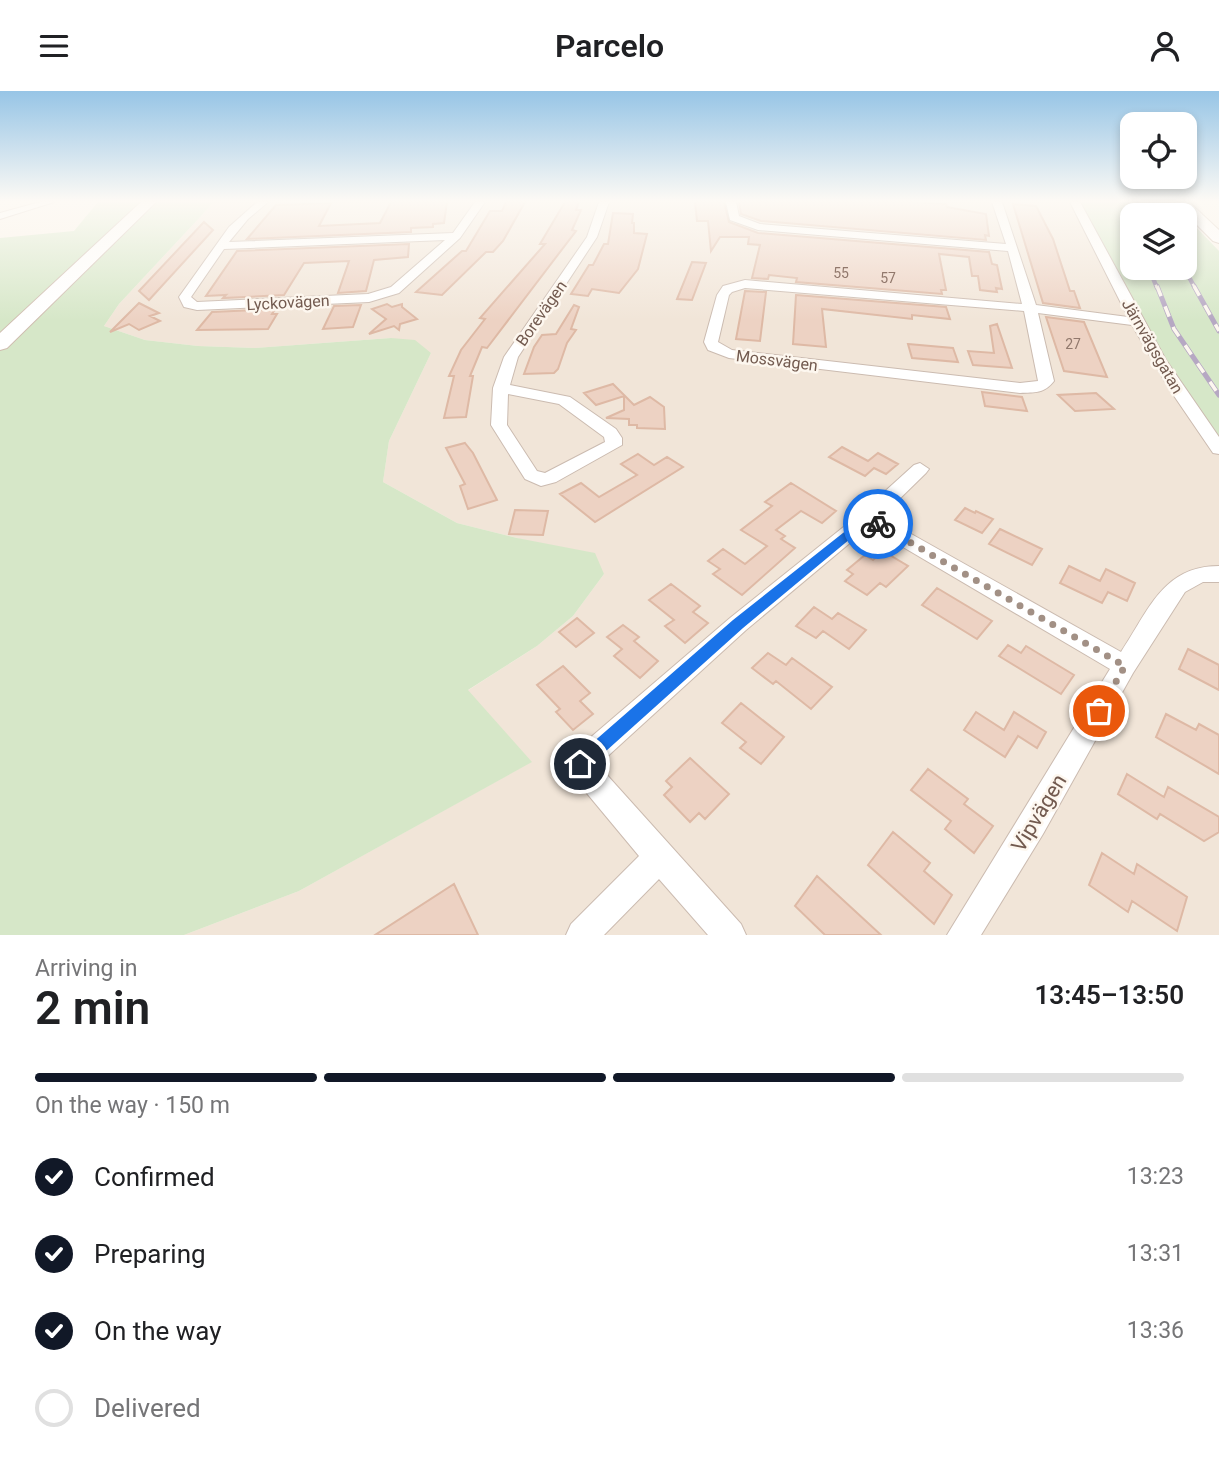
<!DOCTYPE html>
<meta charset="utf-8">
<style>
:root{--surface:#fff;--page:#f2f2f2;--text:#202124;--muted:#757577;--line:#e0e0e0;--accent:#111827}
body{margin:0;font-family:Roboto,sans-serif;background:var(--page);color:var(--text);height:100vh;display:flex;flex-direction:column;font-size:26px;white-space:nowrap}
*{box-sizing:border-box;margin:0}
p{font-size:23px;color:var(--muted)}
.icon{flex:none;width:38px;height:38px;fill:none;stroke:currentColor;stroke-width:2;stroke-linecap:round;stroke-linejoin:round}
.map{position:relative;height:844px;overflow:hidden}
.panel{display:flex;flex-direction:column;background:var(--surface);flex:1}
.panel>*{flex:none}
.buttons{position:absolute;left:1120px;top:21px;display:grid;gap:14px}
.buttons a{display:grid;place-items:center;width:77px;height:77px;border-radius:14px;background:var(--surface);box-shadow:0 4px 10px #0003;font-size:35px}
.pin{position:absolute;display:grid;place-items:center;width:60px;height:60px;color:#fff;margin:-30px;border:4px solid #fff;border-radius:50%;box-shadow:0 2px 7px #0007}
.courier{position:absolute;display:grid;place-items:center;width:70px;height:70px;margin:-35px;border:5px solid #1a73e8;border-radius:50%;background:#fff;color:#222;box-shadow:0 2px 9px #0007}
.overview em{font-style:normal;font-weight:600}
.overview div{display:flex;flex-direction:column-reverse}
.overview{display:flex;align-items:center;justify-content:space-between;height:119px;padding:0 35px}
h1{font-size:46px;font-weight:600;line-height:52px}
.bar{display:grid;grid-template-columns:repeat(4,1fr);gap:10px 7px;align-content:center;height:84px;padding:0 35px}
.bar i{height:9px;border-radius:5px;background:var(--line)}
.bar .active{background:var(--accent)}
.bar p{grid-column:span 4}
ol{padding:0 35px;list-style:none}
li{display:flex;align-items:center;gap:21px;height:77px}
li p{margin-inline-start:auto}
li .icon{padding:7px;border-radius:50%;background:var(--accent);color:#fff;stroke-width:4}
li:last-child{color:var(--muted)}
li i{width:38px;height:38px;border:4px solid var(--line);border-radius:50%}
header{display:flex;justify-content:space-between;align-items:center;height:91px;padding:0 35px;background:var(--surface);font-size:32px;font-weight:600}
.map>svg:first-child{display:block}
</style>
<header><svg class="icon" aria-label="menu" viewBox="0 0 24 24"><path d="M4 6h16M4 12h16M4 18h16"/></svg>Parcelo<svg class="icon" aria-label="person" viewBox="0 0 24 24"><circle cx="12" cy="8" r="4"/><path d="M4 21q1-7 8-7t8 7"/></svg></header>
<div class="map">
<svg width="1219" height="844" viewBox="0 0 1219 844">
<rect width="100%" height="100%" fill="#faf3e9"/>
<path fill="#f1e5d8" d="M214,111H1074L1113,186L1219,361V844H184L299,800L531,671L467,600L537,555L573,525L604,483L517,447L457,432L383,391L389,350L431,262L391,247L255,257L198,255L145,249L104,235L119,213Z"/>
<path fill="#d6e7c8" d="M98,111H214L119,213L104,235L145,249L198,255L255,257L391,247L415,249L431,262L389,350L383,391L457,432L517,447L595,462L604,483L573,525L537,555L468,599L532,671L299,800L184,844H0V147L74,140Z
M1075,111H1170L1184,124H1132V177H1185V125L1219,160V361L1113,186Z"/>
<path fill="#edd2c3" stroke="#deb9a5" stroke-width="2" d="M391,111H447L444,132L433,133V136L411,137V141L247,148L276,114L331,112L319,135L380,132Z
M506,111H525L503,150L493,161H486L442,204L416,201L462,160H466L490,120H502Z
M565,111H579L576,119H581L572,139L576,140L487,257L482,256L470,285H473L466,326L444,327L454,285H449L461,259L485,228L480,227L545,153H540Z
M695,111H724L729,131L758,142L989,161L992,173L997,174L1002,198L996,197L997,201L980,199L978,185H972L969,166L939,163L946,199H941L942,203L796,191L797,187L769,184L768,188L752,187L760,154L748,153L749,146H720L711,160L708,130H697Z
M739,111H911L946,113L947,116L986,123L989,145L985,144L986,149L761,130L741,123Z
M1013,113L1036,115L1053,148L1070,200H1074L1080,217L1043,212Z
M613,122L633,123L632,132H634V142L647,143L638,178L619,202L592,198L588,205L571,203L589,174H593L604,153H608Z
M204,131L213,139L149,209L139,200Z
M409,153L408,166L374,169L366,200L338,202L349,170L304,172L284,204L223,207L226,204L206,205L237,160Z
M692,171L706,172L692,209L677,208Z
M745,200L766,201L760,250L736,248Z
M796,204L946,216L950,228L912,224V228L822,218L826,256L793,253Z
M139,212L159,222L150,225L160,230L139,239L129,233L110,241Z
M387,213L392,216L402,213V216L417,228L400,233L399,239L394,235L369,243L386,228L372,218Z
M361,214L353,236L323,238L334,215Z
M574,214L579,216L571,238L576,239L567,252L558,278L554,282L524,283L534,256L542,244L556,243Z
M275,218L272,223H277L268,238L197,239L212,221Z
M1046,226L1084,231L1107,286L1064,280Z
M997,233L1012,277L973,274L968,260L994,262L990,235Z
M908,253L953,257L958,271L912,267Z
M613,293L634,314L650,306L664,316L665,338L637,337V334H629V328L606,327L624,319V305L596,314L584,302Z
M982,301L1022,306L1027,320L985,315Z
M1096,302L1114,318L1075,320L1058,304Z
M465,352L473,362L497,409L468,418L460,395L465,393L446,357Z
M842,356L868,370L878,362L898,373L886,383L874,377L865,385L829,366Z
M638,363L654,374L667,366L683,376L595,431L560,403L581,392L599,406L637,384L621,373Z
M791,392L836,420L822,432L801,420L776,439L785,445L781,448L795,457L742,504L713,483L720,478L708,470L723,458L745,473L767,455L741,439L772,415L765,411Z
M965,417L975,422L976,420L993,428L982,442L955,429Z
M515,419L548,420L543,444L509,443Z
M1000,438L1042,458L1032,474L989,453Z
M883,460L908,475L886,496L880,492L867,504L845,490L853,483L847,479L865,464L873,469Z
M1069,475L1100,490L1106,478L1135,492L1127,510L1108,501L1102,512L1060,492Z
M671,493L700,515L693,521L708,532L685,552L665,535L674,529L649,509Z
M937,497L992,530L977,548L922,514Z
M814,516L832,528L838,522L866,539L849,558L823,540L816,547L796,535Z
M577,527L594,542L576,556L559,541Z
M623,534L639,546L634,550L658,570L640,587L614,565L622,558L607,546Z
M1008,554L1021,562L1026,555L1074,584L1061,603L999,565Z
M1188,558L1219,574V599L1179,578Z
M768,562L786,574L792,567L832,596L811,618L776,590L773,593L752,577Z
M563,575L590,602L580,610L593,623L573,639L556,621L560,618L537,594Z
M741,612L784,646L761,673L740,657L746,651L722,632Z
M976,621L1004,639L1014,621L1046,641L1037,657L1018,645L1005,666L964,639Z
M1166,623L1196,639L1199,633L1219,644V683L1156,646Z
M690,667L729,703L705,728L699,722L690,731L664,704L672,696L666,690Z
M928,678L968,708L964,713L993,735L974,762L945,738L951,730L911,699Z
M1127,683L1164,706L1168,696L1219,726V741L1204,750L1160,723L1157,728L1118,703Z
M893,741L930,772L924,780L952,804L934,833L868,774Z
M1102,762L1134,783L1137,773L1187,806L1177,840L1132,810L1128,821L1089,794Z
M817,785L881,844H825L795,815Z
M454,793L478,844H375Z"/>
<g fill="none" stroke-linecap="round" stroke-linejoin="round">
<defs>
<path id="street" d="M40,111H54L0,128V122Z
M257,111H268L248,128L229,151L453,142L475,111H485L460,147L399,202L369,211L197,219L184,216L179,206L229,136ZM445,149L391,196L368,203L197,211L191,206L224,158Z
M599,111H609L597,146L518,266L510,294L570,306L616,338L622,347V354L556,391L541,395L525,388L491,334L493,297L504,266L587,146ZM508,303L559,313L604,346L605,351L545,382L537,380L507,334Z
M726,111H736L739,125L760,133L1006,153L992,111H1002L1036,214L1128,226L1070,111H1080L1166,269L1219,346V363L1213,362L1170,299L1132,234L1038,222L1054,290C1044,303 1035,301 1020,302L729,267L708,259L704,251L717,204L723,195L745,189L1022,213L1008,160L758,139L730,129ZM745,197L1024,220L1038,290L1020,292L732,259L718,251L729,204L732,201Z
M920,372L929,378L926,382L881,426L1121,561C1149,519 1163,475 1219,475V491H1203L1185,501L1133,582L1043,743L981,844H947L1110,578L869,436L746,539L598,674L741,833L746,844H708L659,788L604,844H566L571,833L639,765L570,682L567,673L570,664L730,527L861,422L914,374Z"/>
<path id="secondary" d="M141,111H156L7,257L0,259V242Z
M1174,111H1189L1219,139V152L1213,150Z"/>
</defs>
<use href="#street" stroke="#cbbbb0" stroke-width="2"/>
<use href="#secondary" stroke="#cfbdb0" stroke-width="2"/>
<use href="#street" fill="#fff" fill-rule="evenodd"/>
<use href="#secondary" fill="#fff" fill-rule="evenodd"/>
<defs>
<path id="rail-far1" d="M1139,111L1143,124
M1151,111L1160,124
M1149,177L1157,197
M1184,177L1195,197"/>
<path id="rail" d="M1157,195L1174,238L1219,304
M1194,195L1219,240"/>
</defs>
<use href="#rail-far1" stroke="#b6a8c3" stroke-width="4.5"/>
<use href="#rail" stroke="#b6a8c3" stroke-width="5"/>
<use href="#rail-far1" stroke="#fdf7ef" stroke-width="2.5" stroke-dasharray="9" stroke-linecap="butt"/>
<use href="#rail" stroke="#fdf7ef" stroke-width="3.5" stroke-dasharray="11" stroke-linecap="butt"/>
</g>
<linearGradient id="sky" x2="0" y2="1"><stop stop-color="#97c5e6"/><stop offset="0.48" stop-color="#fdfaf5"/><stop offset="1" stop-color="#fdfaf5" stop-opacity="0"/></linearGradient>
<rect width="1219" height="229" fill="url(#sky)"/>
<path fill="#1a73e8" d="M867,423L882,430V436L868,433L743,537L586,678L580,680L575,678L572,673L575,667L733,529Z"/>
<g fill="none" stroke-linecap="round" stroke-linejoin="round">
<path stroke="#a29085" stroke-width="7" stroke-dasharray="0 12.6" d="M878,433L1125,575L1099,620"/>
</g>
<g text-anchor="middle" stroke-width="5" stroke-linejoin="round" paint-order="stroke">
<g font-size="14" fill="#91786c">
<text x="841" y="187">55</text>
<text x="888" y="192">57</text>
<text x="1073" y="258">27</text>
</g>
<g font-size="16" fill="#725a4f" stroke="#fdf7ef">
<text transform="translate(288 211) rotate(-3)" y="6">Lyckovägen</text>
<text transform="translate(541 222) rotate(-55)" y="6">Borevägen</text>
<text transform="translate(1153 255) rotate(60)" y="6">Järnvägsgatan</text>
<text transform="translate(777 269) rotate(7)" y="6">Mossvägen</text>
</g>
<g font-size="21" fill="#725a4f" stroke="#fdf7ef">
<text transform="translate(1039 722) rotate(-59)" y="7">Vipvägen</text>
</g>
</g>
</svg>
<div class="buttons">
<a><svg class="icon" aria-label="locate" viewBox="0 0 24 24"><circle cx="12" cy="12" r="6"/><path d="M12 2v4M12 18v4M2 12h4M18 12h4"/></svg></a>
<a><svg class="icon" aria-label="layers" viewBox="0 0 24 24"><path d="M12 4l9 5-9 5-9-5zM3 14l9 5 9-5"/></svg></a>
</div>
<div class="pin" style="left:1099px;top:620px;background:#ea580c"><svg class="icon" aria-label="bag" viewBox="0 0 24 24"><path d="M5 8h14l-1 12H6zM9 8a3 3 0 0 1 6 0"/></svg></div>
<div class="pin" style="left:580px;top:673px;background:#1f2937"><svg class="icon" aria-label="home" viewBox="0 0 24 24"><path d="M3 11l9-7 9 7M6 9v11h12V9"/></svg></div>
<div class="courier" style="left:878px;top:433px"><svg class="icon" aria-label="bike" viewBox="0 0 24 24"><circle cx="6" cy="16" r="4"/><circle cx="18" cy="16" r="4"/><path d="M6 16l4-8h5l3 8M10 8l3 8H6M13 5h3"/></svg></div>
</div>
<section class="panel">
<div class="overview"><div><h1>2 min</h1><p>Arriving in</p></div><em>13:45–13:50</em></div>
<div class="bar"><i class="active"></i><i class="active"></i><i class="active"></i><i></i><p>On the way · 150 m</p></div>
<ol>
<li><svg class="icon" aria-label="check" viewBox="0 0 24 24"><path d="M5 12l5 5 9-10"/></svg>Confirmed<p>13:23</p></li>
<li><svg class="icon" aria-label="check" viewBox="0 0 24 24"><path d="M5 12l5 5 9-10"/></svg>Preparing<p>13:31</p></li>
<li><svg class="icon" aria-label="check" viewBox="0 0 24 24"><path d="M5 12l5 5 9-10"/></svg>On the way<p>13:36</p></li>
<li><i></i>Delivered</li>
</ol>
</section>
